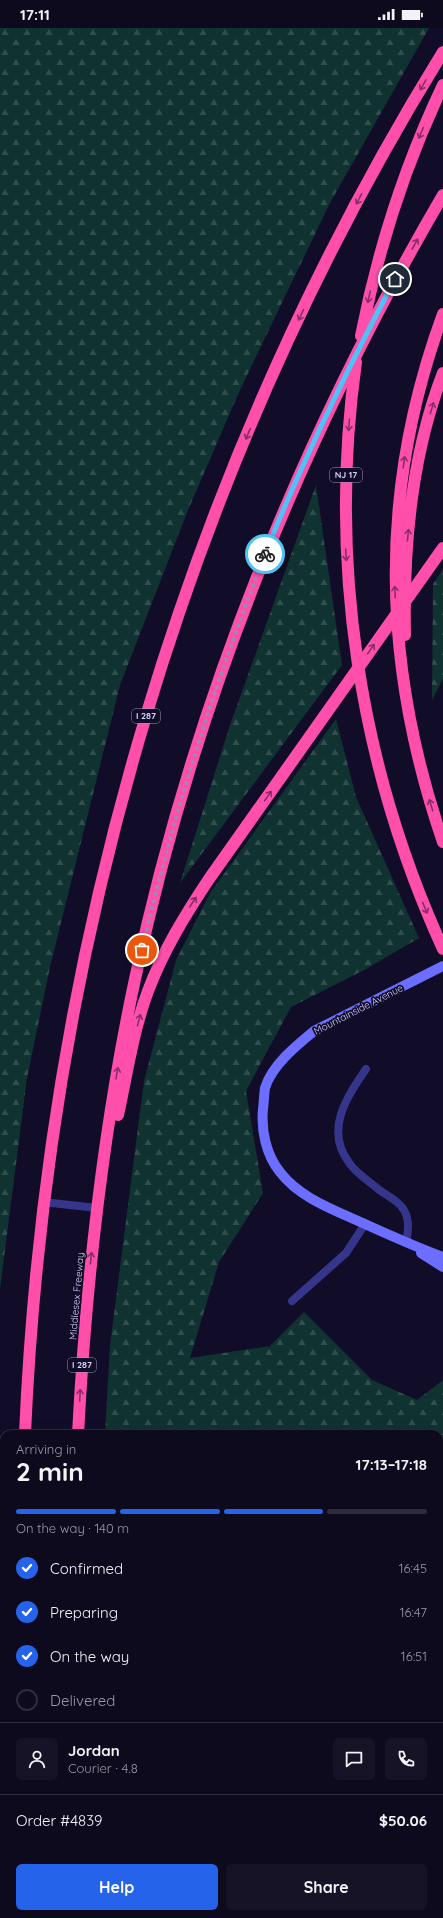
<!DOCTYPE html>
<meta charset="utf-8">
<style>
:root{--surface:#0d0a1e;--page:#161327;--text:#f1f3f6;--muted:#9a9aa4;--line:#2d2b3c;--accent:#2563eb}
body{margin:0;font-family:Quicksand,sans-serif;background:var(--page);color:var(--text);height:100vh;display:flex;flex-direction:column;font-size:15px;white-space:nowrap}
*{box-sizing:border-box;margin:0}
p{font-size:13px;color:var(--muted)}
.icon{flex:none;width:22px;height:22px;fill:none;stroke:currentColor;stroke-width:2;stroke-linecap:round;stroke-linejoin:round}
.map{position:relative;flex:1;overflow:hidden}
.side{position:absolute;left:0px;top:1402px;width:443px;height:488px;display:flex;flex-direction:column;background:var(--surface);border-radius:12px 12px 0 0;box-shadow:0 4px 16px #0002,0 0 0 1px var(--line)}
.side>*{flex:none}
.pin{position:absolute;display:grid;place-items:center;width:34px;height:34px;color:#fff;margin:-17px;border:2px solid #fff;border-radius:50%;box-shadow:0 1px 4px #0007}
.courier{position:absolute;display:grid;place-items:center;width:40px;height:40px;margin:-20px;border:3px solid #4fc3f7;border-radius:50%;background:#fff;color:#222;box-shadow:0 1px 5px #0007}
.overview em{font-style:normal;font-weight:800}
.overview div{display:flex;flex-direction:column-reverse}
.overview{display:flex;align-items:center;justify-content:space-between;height:68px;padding:0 16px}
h1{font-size:26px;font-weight:800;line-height:30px}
.bar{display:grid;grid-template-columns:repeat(4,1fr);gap:6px 4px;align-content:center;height:48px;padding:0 16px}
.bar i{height:5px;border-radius:3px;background:var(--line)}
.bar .on{background:var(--accent)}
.bar p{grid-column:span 4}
.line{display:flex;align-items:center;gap:10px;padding:0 16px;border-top:1px solid var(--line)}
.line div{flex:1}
.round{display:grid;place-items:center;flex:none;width:42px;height:42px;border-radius:6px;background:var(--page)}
ol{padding:0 16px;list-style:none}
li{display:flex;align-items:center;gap:12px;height:44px}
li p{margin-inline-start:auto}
li .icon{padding:4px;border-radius:50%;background:var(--accent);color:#fff;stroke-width:4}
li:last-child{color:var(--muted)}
li i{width:22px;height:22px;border:2px solid var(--line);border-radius:50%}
.cta{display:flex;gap:8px;margin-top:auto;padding:8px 16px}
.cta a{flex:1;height:46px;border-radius:6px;background:var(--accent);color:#fff;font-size:16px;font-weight:800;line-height:46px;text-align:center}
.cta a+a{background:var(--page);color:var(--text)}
.status{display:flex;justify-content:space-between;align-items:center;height:28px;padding:0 20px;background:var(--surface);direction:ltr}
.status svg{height:11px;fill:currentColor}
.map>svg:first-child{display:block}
</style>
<div class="status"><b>17:11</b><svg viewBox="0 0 49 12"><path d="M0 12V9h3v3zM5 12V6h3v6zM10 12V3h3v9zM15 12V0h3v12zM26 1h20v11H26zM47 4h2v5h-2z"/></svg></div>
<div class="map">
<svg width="443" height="1890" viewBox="0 0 443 1890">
<defs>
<pattern id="forest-firs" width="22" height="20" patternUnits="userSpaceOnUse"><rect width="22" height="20" fill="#103230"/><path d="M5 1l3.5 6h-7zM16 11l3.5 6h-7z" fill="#324f4f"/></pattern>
</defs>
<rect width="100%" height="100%" fill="#110d28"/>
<path fill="url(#forest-firs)" d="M0,0H429L330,175L239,364L188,482L120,657L50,939L27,1050L0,1261Z
M316,457L342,637L180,855L229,700Z
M443,541V651L432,672L433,556Z
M336,691L356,769L419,910L366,941L291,979L246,1063L263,1165L219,1234L190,1330L270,1318L304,1284L372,1352L417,1372L443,1352V1466L439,1467V1406H105L110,1317L144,1053L176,932L210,865Z
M439,1679H443V1890H135V1886H439Z
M0,1688L4,1722V1745L0,1746Z
M4,1804V1886H19V1890H0V1806Z"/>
<path fill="#08244c" d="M4,1745V1782L0,1784V1746Z"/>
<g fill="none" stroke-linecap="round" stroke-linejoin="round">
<path stroke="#08244c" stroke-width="25" d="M439,1761H443"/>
<path stroke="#34358b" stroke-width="8" d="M366,1041C346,1070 324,1103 350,1136C357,1146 369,1153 378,1161C386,1167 399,1173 404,1182C410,1192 408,1204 406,1215
M43,1174L97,1180
M292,1273L346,1225L365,1196
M439,1562L443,1561
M439,1634H443"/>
<path stroke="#6b6eff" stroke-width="10" d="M443,938L314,1003C297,1017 272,1037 265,1060C264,1066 264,1074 263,1081C261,1102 266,1127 280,1144C298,1168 329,1180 356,1192C385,1205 413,1218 443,1229
M421,1225L443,1239
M439,1487L443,1486
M0,1527L4,1525"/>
<path stroke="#ff4fab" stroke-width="12" d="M443,286C378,463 382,636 443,814
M361,308C378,221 405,137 443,57
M356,334C328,533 359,737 443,921
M405,607C403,519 411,428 443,345
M118,1087C127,1046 133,1003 148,963C163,923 185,887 209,851L443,520
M25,1406C46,921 187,438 443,24
M78,1406C86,1253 103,1101 135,951C194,675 301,410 443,167
M44,1886V1890
M98,1886V1890"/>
</g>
<defs><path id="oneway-shaft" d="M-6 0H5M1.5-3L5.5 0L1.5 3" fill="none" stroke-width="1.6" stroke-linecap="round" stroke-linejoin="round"/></defs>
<g stroke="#882e6a">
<use href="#oneway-shaft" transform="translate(423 57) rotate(120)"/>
<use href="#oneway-shaft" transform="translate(421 105) rotate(113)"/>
<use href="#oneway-shaft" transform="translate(359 171) rotate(118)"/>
<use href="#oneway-shaft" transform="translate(415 216) rotate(-61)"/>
<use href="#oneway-shaft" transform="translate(369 269) rotate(103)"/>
<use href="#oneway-shaft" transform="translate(301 287) rotate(115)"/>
<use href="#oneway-shaft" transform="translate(432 380) rotate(-73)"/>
<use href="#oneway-shaft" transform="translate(349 397) rotate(94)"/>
<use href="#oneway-shaft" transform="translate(248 406) rotate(112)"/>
<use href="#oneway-shaft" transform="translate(404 434) rotate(-82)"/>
<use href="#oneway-shaft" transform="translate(408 507) rotate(-84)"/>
<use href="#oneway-shaft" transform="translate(346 527) rotate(87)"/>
<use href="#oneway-shaft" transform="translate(395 564) rotate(-93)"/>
<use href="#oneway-shaft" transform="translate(371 621) rotate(-55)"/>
<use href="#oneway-shaft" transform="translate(268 768) rotate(-55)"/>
<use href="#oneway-shaft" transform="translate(431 777) rotate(-107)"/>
<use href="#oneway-shaft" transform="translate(193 874) rotate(-57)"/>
<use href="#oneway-shaft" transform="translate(425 880) rotate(67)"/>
<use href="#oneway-shaft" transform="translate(139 992) rotate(-75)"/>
<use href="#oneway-shaft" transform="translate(117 1045) rotate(-80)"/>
<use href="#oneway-shaft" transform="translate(91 1230) rotate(-84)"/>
<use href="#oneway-shaft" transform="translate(80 1367) rotate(-87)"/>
</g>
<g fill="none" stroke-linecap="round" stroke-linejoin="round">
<path stroke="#928eb4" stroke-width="4" stroke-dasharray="0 7.2" d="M142,922C173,787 215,655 265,526"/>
<path stroke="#4fc3f7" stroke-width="5" d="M265,526C303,431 348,340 395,251"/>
</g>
<g text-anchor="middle" stroke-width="3.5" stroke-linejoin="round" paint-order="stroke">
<g fill="#110d28" stroke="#9c98be" stroke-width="1">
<rect x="330" y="440" width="32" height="14" rx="3"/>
<rect x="132" y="681" width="28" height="14" rx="3"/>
<rect x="68" y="1330" width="28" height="14" rx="3"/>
</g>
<g font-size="9" font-weight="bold" fill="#d7d4ff">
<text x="346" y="450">NJ 17</text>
<text x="146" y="691">I 287</text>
<text x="82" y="1340">I 287</text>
</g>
<g font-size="10" fill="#d7d4ff" stroke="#110d28">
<text transform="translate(358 981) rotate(-27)" y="4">Mountainside Avenue</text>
<text transform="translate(76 1268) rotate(-85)" y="4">Middlesex Freeway</text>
</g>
</g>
</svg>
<div class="pin" style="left:142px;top:922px;background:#ea580c"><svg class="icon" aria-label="bag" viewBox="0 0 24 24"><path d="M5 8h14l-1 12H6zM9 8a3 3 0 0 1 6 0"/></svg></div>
<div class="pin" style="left:395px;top:251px;background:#1f2937"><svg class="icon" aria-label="home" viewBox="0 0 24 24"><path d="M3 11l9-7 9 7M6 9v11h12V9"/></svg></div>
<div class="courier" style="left:265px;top:526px"><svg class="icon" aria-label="bike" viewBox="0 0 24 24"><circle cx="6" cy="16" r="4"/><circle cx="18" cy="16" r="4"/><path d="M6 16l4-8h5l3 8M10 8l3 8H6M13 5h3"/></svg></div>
<section class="side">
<div class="overview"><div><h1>2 min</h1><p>Arriving in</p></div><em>17:13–17:18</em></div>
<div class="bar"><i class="on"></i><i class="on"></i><i class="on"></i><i></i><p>On the way · 140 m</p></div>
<ol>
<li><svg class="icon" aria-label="check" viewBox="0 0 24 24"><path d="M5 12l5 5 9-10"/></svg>Confirmed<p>16:45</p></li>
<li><svg class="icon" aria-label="check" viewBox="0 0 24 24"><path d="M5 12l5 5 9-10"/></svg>Preparing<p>16:47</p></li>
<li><svg class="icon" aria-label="check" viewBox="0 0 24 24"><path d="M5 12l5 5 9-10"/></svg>On the way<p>16:51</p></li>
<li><i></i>Delivered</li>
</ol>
<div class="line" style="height:72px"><a class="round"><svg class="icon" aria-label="person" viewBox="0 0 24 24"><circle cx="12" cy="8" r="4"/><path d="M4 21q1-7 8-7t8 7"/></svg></a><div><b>Jordan</b><p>Courier · 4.8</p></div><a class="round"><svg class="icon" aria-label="chat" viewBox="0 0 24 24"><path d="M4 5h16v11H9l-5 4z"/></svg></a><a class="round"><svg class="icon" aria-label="phone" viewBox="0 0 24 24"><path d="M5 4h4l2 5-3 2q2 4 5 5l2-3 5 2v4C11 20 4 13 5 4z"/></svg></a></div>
<div class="line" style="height:52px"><div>Order #4839</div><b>$50.06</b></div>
<div class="cta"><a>Help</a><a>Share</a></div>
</section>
</div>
